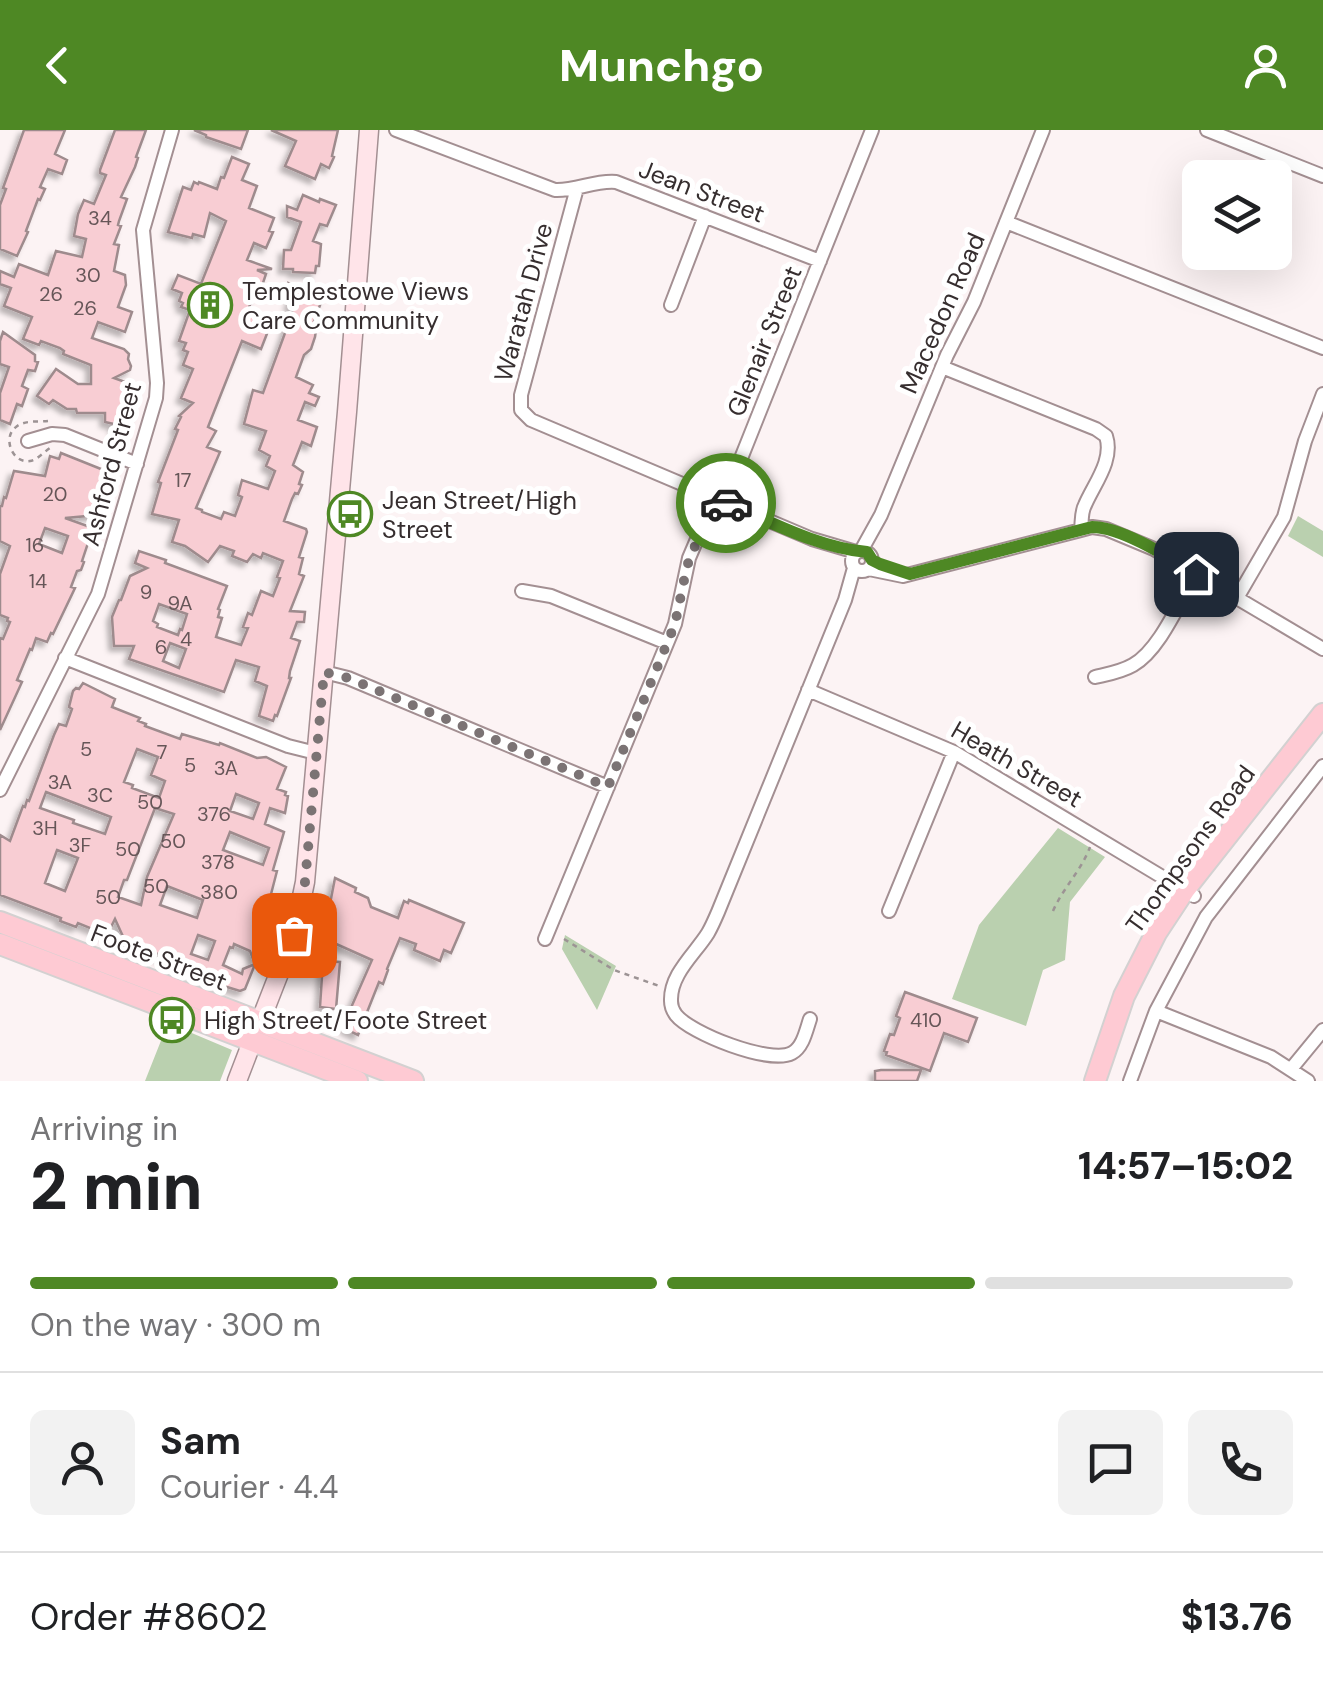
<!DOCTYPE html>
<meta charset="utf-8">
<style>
:root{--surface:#fff;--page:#f2f2f2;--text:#202124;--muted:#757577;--line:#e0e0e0;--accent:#4e8824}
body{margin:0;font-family:"DM Sans",sans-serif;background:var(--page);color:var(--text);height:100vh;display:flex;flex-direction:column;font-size:38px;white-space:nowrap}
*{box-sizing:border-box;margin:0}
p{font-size:32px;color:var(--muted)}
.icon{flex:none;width:55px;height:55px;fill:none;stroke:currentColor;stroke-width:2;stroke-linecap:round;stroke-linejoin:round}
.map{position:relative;height:951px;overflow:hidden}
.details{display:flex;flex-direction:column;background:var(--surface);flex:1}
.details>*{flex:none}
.tools{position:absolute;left:1182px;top:30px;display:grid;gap:20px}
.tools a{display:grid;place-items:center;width:110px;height:110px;border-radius:15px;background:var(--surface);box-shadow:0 10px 40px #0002;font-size:50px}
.pin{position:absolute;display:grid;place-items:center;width:85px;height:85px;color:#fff;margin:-42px;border-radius:20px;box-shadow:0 5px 15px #0006}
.courier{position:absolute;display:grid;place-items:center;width:100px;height:100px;margin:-50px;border:8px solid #4e8824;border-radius:50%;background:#fff;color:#222;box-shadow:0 2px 12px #0007}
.overview em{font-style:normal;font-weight:800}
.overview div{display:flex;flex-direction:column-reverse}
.overview{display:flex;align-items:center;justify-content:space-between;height:170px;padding:0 30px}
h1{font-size:65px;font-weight:800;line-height:75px}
.bar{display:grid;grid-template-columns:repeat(4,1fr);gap:15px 10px;align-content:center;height:120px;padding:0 30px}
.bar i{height:12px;border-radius:8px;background:var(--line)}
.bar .active{background:var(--accent)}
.bar p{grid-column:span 4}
.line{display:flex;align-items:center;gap:25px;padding:0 30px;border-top:2px solid var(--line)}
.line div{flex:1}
.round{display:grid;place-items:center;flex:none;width:105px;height:105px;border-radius:15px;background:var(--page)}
header{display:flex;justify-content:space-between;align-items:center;height:130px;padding:0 30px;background:var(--accent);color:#fff;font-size:45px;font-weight:800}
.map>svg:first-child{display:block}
</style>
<header><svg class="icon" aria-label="back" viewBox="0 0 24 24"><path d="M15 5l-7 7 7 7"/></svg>Munchgo<svg class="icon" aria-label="person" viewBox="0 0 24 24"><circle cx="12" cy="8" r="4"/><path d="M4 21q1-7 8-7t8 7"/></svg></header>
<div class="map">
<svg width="1323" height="951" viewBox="0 0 1323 951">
<defs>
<filter id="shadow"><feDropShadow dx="-4.5" dy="4.5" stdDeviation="2.5" flood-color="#0004"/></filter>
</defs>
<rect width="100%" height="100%" fill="#fcf3f4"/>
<path fill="#bad0af" d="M1298,386L1323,401V427L1288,406Z
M1058,698L1105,727L1070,772L1065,830L1043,840L1026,896L952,869L979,795Z
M565,805L616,836L597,880L562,819Z
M168,893L232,920L220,951H145Z"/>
<path fill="#f8cdd3" stroke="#9e8b8d" stroke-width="2.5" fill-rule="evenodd" filter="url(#shadow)" d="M24,0H65L55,24L67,30L62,44L48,39L40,57L45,59L40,70L38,69L26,101L28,102L17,126L0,119V75L6,59L3,58Z
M115,0H146L136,27L138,28L135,37L121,67L127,69L119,91L118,95L121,96L114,114L119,115L114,141L125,145L126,155L118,177L132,182L125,202L98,192L92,208L124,219L129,224L128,229L131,236L130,240L114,248L139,257L140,261L133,280L135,285L129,290V302L114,300V294L105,292V283H77L76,279H67L53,270L49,274L37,266L56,239L78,254H91V235L63,224L64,221L60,218L41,211L39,215L23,209L32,187L4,176L11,158L0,154V141L14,147L19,134L48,145L56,121L82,127L86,109L74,106L78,84L84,70L94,74L106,45L100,43V40Z
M194,0H248L241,19L206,7V5Z
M271,0H338L332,26L334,27L329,38L321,34L315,49L285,36L296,11Z
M232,27L249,34L242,50L257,56L249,78L274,88L269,101L273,102L266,118L254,113L247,130L272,139L257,140L266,144L262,156L258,154L248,180L264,186L262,190L268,201L261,219L242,211L208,297L216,301L207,317L220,322L196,378L202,380V382L221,389L224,382L235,386L242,367L238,365L242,350L268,359L275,341L266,336L270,326L259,320L266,301L244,294L253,260L263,263L285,203L293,178L289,176L293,165L285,162L288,153L323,167L312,197L316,200L315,207L311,219L304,225L296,247L313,255L309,263L319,267L315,276L305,272L298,290L317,297L311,316L302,312L293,335L303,342L299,354L302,355L298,364L295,363L292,369L284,391L306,399L307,402L299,427L303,428L299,444L304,446L290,481L305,482L304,492H297L291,508L300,511L290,541L289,548H291L277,586L275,585L273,591L259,586L267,556L255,551L259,537L236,530L224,562L129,529L134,516H114L112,487L119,470H121L130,446L147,438L135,433L139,421L166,430L165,433L227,456L218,479L220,480L218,487L222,488L216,507L241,515L248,498L243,497L248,483L252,485L261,461L273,466L280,448L277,447L283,431L263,423L261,428L253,424L247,432L232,426L234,421L220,416L208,432L185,416L172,412L179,390L152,384L161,353L158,352L178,300L175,299L181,287L179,286L193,273L181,268L193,239L183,235L188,222L183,220L186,213L179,211L190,180L181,177L183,173L179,171L182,163L172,159L178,145L201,154L226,91L210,83L204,107L193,104L192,108L168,102L183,57L191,60L194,52L198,54L199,52L217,59L221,47L224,48ZM159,474L187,484L182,500L180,499L178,505L157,497L158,494L153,491ZM170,513L186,519L179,538L163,531Z
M303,65L319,72L320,69L336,75L327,96L320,94L313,111L321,114L319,136H316L315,143L293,142V139H283L284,120H291L301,92L287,87V76L297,80Z
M3,202L35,225V231L38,232L35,241L28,240L22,256L28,259L22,276L17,274L10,294L0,290V263L9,237L0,234V211Z
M61,323L111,343L100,371L98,385L65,388L93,398L82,431L84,432L81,440L77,441L71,457L75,458L53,504L51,503L47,512L36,508L32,520L30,519L17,550L22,552L0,600V508L3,509L10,492L7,491L8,488L0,485V444L10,416L0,411V376H2L4,367L6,368L14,341L45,346L50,326L59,329ZM45,398L68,406L62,423L39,414Z
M83,553L115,569L112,577L140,588L138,591L146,594L145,596L180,609L182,604L219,615L220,613L257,628L266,627L286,637L277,659L286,662L285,665L288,666L285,683L270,678L265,694L284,702L273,740L277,741L270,768L274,770V774L269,789L264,787L258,804L266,807L245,859L240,861L227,857L178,838L179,835L157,826L158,824L130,816L126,813L115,789L107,805L78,793L76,797L60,791L61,788L0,765V705L10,711L23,676L25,677L27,670L29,671L54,605L59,594L66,596L72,579L69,577L73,561L76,558L79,559ZM137,619L158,627L151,645L165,651L159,668L132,658L133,655L124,652ZM46,662L111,687L105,704L73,693L74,690L40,678ZM236,664L259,673L253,689L230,681ZM155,678L174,684L147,747L141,775L118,767L124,750H127ZM230,702L269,718L263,735L223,720ZM57,720L78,728L65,761L45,753ZM167,756L203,770L197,788L160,775ZM198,805L215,811L208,830L191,824ZM234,814L250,821L255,834L243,839L242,844L223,835L230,817L233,818Z
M335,748L356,758L355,762L368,768L371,777L398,788L404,771L408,773L409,770L464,793L451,823L444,820L440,831L414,820L416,814L400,808L387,839L388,840L383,854L379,852L358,905L345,899L353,881L350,880L372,830L325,809L335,783L329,779Z
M323,831L340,832L336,879L320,877Z
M905,862L977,888L968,912L944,903L930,941L886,925L887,922L884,921L890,904L894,905L900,888L896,886Z
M881,940H921L917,951H875V941Z"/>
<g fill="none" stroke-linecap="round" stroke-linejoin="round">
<defs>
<path id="minor" d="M396,0L555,60C576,61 595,50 616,52L820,131
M1207,0L1323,46
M577,58L521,265V280L531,290L812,409L856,422
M1006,92L1323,218
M671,175L705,86
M942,237L1096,299L1106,306C1114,330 1094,354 1085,375C1081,382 1082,392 1081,400
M28,311L52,304L65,305L137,334
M852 431a10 10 0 1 1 20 0a10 10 0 1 1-20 0Z
M861,421L881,385L947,225L974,172L1043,0
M869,439L903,446L1081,400L1092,397L1106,399L1154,419L1323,519
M522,461L551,466L667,513
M1237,468L1284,387L1305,311L1323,264
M65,528L288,616L316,623
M324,542L348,548L608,657
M1095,547C1108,544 1121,542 1133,535C1160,520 1180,470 1196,444
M808,560L954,622L1194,766
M0,660L98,464L156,268L157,253L143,100L172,0
M889,781L954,622
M545,809L675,494L689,428L712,374L726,366L872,0
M1156,881L1271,927L1308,951
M810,889C806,901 803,917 792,923C770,935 690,903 676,885C673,881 671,876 671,871C670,844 695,824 708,803C712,796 715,789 718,782L845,470L854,438
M1291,939L1323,900
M1130,951L1156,881L1206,787L1323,636"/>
<path id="secondary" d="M260,892L294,805L305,752L347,282L369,0
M237,951L252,912"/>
<path id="primary" d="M0,792L413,951
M0,814L357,951
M1095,951L1124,866L1156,803L1185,759L1323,584"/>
</defs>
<use href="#minor" stroke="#a38f92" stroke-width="16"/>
<use href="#secondary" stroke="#a38f92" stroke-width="21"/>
<use href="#primary" stroke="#d3d1d1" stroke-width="24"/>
<path stroke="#9c9394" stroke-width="2.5" stroke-dasharray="5 5" stroke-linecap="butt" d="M48,291C38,292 24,290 16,297C2,307 12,334 30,331C37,330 44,322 50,318
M1053,781C1063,758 1081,741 1090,717
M564,809L614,840L662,857"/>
<use href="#minor" stroke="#fff" stroke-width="12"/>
<use href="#secondary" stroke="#ffe4e9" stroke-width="18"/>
<use href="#primary" stroke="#fecad3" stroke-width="20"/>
</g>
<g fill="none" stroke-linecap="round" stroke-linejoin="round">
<path stroke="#7b7374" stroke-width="10" stroke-dasharray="0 18" d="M294,805L305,752L324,542L348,548L608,657L675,494L687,436L712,374L718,370L726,373"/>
<path stroke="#4e8824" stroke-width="12" d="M726,373C771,392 819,418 867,422L872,430L880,434L910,444L1092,397C1122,397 1170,428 1196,444"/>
</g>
<defs>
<symbol id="building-ring" viewBox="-11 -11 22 22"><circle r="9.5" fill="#fff" stroke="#4e8824" stroke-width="1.5"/><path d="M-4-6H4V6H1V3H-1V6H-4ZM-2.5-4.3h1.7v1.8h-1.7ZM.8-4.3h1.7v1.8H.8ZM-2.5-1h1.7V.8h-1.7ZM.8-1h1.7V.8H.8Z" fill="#4e8824"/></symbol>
<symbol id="bus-ring" viewBox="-11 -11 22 22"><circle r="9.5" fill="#fff" stroke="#4e8824" stroke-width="1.5"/><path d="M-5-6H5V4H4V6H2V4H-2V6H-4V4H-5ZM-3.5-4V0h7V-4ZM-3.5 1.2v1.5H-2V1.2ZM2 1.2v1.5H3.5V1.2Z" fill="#4e8824"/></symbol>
</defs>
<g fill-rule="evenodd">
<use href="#building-ring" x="185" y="150" width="50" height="50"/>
<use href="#bus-ring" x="325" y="359" width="50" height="50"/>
<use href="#bus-ring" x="147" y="865" width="50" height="50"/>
</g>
<g text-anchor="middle" stroke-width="10" stroke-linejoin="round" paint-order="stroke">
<g font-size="20" fill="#665658">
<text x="100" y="95">34</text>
<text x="88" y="152">30</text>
<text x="51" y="171">26</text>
<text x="85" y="185">26</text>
<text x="183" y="357">17</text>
<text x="55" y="371">20</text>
<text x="35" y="422">16</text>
<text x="38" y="458">14</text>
<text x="146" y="469">9</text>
<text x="180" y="480">9A</text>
<text x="186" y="516">4</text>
<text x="161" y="524">6</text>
<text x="86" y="626">5</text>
<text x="162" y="629">7</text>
<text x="190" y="642">5</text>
<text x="226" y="645">3A</text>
<text x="60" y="659">3A</text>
<text x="100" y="672">3C</text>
<text x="150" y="679">50</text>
<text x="214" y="691">376</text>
<text x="45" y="705">3H</text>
<text x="173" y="718">50</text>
<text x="80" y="722">3F</text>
<text x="128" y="726">50</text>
<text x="218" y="739">378</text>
<text x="156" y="763">50</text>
<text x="219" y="769">380</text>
<text x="108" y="774">50</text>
<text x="926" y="897">410</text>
</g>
<g font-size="25" fill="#362e2f" stroke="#fff">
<text transform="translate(702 61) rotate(21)" y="9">Jean Street</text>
<text transform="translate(523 172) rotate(-75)" y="9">Waratah Drive</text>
<text transform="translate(942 183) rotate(-66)" y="9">Macedon Road</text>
<text transform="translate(764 211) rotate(-68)" y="9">Glenair Street</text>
<text transform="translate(111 334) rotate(-75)" y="9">Ashford Street</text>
<text transform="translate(1017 634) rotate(30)" y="9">Heath Street</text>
<text transform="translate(1190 719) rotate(-54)" y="9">Thompsons Road</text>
<text transform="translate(159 827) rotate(21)" y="9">Foote Street</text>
</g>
<g font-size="25" fill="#362e2f" stroke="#fff" text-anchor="start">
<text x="242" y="170">Templestowe Views<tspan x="242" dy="29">Care Community</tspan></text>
<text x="382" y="379">Jean Street/High<tspan x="382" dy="29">Street</tspan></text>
<text x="204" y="899">High Street/Foote Street</text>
</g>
</g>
</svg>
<div class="tools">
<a><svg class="icon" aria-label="layers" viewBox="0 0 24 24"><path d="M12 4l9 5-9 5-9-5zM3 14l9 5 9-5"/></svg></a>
</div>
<div class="pin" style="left:294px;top:805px;background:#ea580c"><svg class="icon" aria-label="bag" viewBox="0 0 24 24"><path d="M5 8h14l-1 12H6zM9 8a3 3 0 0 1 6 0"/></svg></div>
<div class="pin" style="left:1196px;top:444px;background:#1f2937"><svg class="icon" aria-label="home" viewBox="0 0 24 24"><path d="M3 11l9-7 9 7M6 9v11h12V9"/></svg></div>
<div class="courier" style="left:726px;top:373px"><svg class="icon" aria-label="car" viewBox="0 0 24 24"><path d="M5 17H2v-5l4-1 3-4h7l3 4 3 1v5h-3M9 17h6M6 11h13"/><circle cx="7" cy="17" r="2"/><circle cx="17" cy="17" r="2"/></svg></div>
</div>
<section class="details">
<div class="overview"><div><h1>2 min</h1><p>Arriving in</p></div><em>14:57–15:02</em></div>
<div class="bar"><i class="active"></i><i class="active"></i><i class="active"></i><i></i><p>On the way · 300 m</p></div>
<div class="line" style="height:180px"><a class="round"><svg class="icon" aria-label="person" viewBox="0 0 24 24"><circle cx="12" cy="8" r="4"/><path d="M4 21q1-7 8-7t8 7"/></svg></a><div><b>Sam</b><p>Courier · 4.4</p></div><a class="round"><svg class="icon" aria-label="chat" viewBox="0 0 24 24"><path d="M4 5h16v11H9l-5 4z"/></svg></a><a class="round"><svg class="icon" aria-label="phone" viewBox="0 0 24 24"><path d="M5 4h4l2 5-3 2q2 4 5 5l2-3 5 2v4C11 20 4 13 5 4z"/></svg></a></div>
<div class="line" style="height:130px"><div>Order #8602</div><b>$13.76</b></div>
</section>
